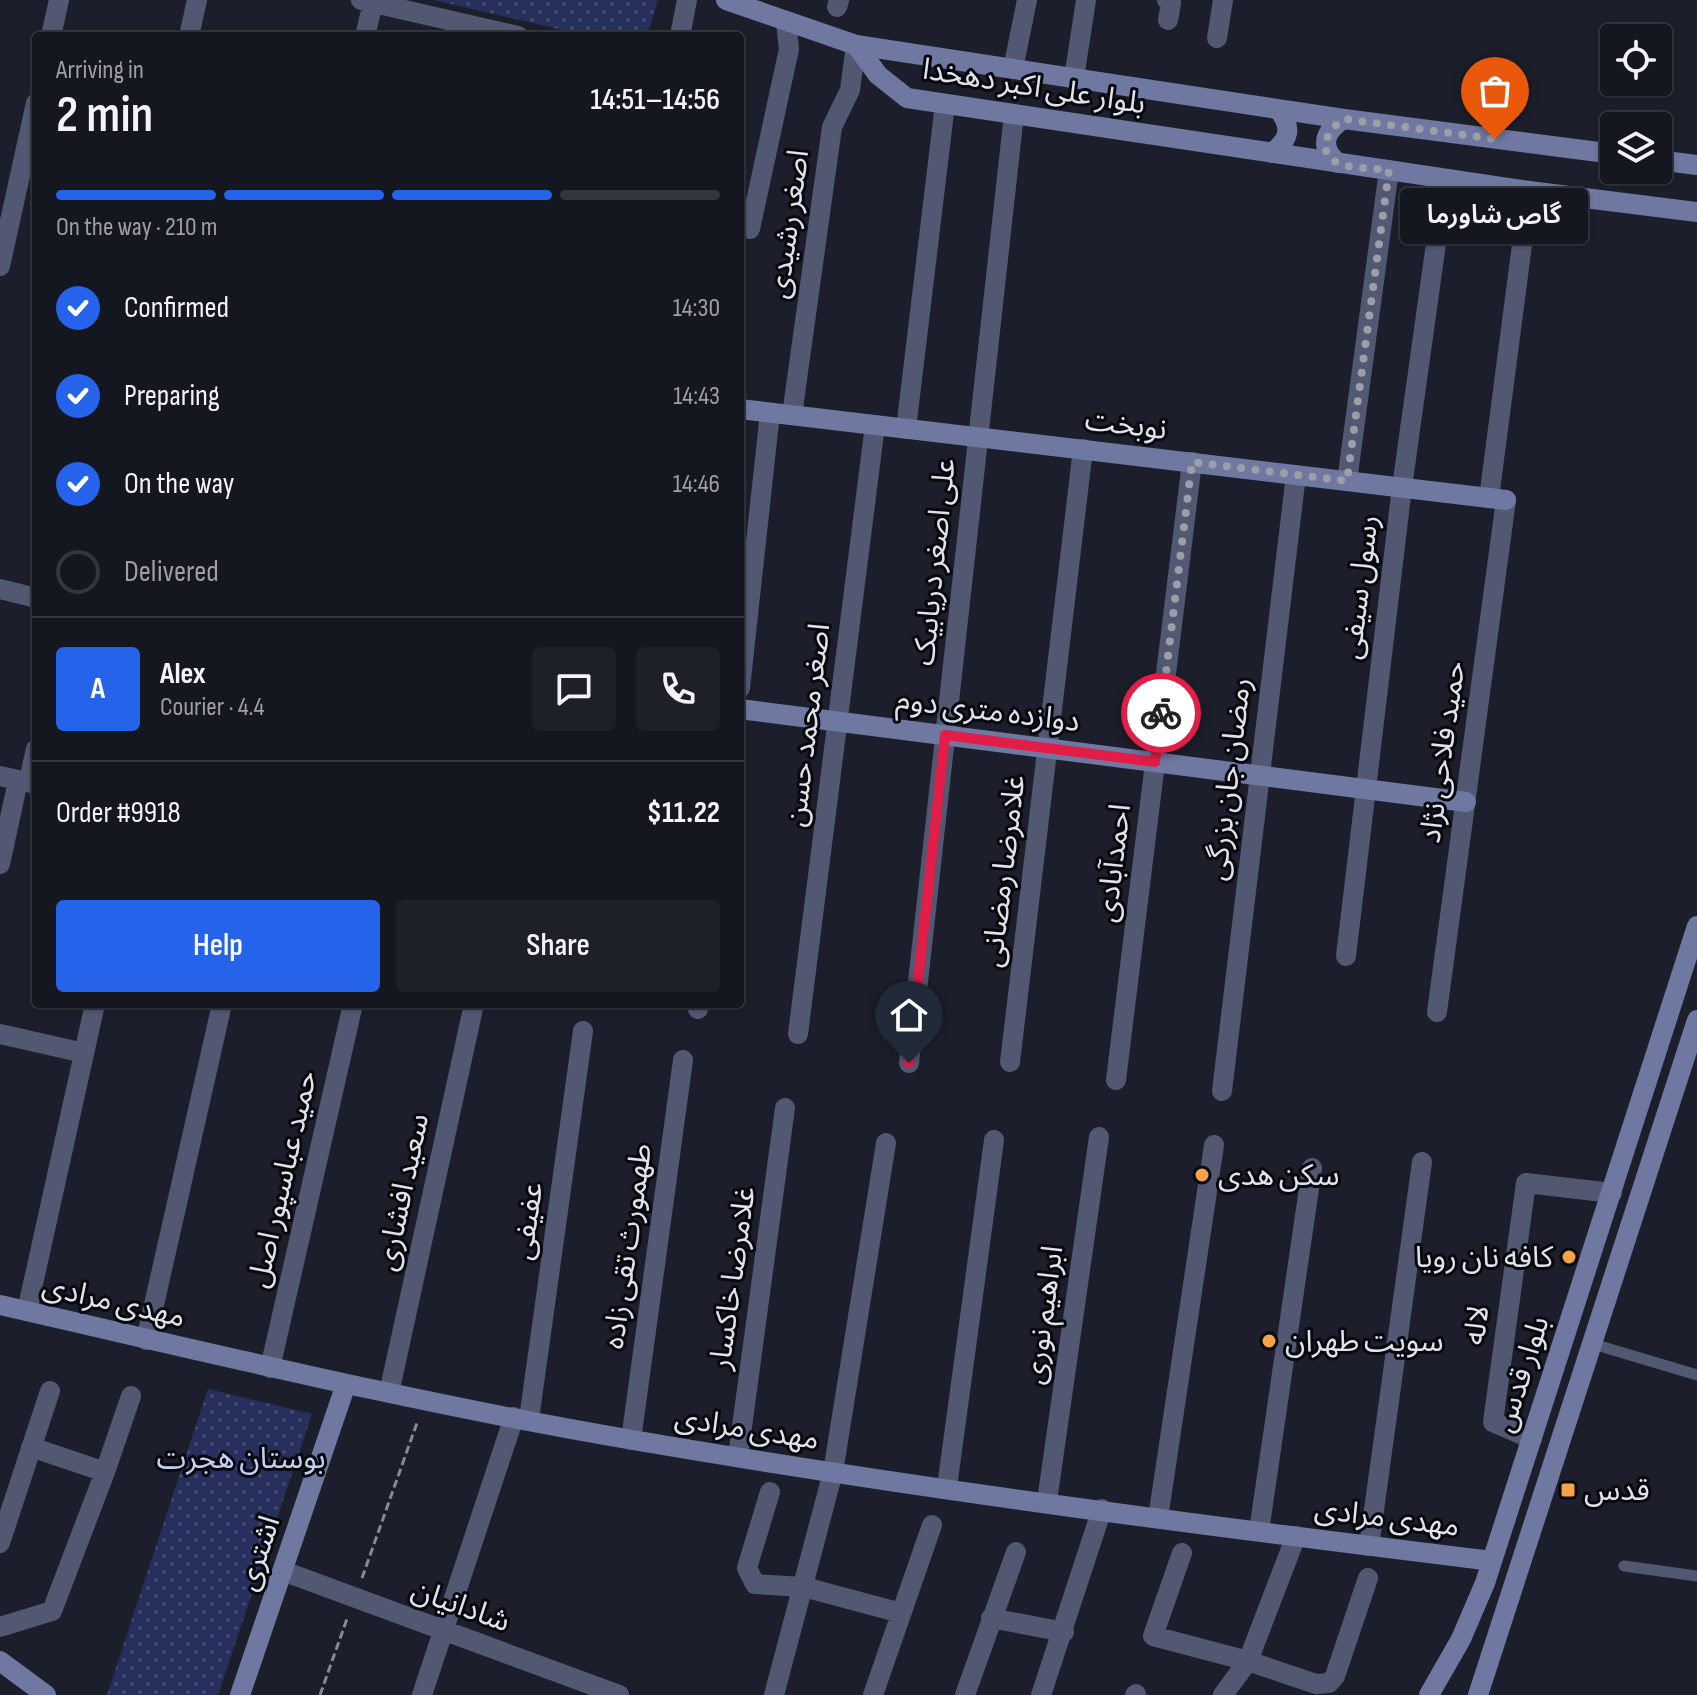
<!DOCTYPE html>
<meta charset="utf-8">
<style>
:root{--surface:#151720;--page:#1e2029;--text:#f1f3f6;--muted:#9d9fa5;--line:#34363e;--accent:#2563eb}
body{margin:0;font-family:"Sofia Sans Condensed","Noto Sans Arabic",sans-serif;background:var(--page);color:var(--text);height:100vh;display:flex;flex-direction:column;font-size:30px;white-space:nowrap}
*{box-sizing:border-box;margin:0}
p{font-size:26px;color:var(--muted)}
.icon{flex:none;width:44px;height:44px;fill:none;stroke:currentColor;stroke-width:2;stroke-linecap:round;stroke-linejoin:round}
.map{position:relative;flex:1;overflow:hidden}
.details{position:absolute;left:32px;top:32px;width:712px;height:976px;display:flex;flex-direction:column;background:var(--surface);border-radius:8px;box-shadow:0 2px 6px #0004,0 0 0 2px var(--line)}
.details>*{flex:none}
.fabs{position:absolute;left:1600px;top:24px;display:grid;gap:16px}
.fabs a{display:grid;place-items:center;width:72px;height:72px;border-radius:8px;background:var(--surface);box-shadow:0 2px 6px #0004,0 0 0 2px var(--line);font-size:40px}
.pin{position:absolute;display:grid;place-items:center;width:68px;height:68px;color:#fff;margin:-82px -34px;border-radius:50% 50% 50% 0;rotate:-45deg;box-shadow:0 0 8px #0007}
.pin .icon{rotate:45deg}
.courier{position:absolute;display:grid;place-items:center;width:80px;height:80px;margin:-40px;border:6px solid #e11d48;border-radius:50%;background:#fff;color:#222;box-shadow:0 2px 10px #0007}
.bubble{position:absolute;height:56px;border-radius:8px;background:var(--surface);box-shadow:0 2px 6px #0004,0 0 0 2px var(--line);font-size:26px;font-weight:600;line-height:56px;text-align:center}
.overview em{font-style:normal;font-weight:600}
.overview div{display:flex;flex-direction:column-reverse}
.overview{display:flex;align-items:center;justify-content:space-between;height:136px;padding:0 24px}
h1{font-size:52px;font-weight:600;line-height:60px}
.bar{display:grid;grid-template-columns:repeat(4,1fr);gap:12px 8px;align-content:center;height:96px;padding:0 24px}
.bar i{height:10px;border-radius:6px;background:var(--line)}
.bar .on{background:var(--accent)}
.bar p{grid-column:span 4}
.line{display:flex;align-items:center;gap:20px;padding:0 24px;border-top:2px solid var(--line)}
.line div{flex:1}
.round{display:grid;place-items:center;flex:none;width:84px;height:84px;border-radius:8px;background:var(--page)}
ol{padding:0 24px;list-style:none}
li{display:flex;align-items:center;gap:24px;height:88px}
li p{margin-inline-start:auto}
li .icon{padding:8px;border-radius:50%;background:var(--accent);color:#fff;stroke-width:4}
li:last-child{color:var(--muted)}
li i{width:44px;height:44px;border:4px solid var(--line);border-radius:50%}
.primary-button{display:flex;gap:16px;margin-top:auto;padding:16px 24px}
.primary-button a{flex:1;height:92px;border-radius:8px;background:var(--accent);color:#fff;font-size:32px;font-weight:600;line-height:92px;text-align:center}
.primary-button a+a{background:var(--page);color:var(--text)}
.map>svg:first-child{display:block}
</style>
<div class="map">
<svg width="1697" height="1695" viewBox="0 0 1697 1695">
<defs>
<pattern id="park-dots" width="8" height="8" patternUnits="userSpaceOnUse" patternTransform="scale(2)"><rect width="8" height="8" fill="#272f5d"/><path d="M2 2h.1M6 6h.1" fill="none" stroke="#464d74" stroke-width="1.8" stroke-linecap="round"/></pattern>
</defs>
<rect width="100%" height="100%" fill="#1c1f2b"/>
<path fill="url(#park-dots)" d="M434,0H658L647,36H589Z
M208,1389L312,1414L218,1695H107Z"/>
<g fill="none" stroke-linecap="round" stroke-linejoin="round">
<path stroke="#868893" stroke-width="3" stroke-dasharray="8 4" stroke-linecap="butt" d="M362,1578L418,1420
M320,1695L348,1616"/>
<path stroke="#525872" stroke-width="11" d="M1593,1344L1697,1375
M1624,1566L1697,1576"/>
<path stroke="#525872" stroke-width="20" d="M361,0L518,36
M1167,0L1171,3L1168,20
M837,7L839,0
M51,36L59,0
M189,36L197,0
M365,36L373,3
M680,36L687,0
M1217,38L1223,0
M1013,69L1027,0
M1074,78L1086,0
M750,229L789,49L786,23
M0,266L36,103
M792,415L832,127L850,90L856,45
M906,429L945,104
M1347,481L1389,170
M1489,498L1529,191
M0,589L36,598
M740,688L770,413
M36,749L31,771L36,772
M0,776L36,784
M0,864L18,781
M1346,956L1402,487L1445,179
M698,1009L699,1004
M1437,1012L1506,500
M0,1034L84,1053
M798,1034L875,425
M1010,1062L1083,449
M909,1063L1014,114
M1116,1080L1192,462
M1222,1091L1296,475
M27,1311L95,1004
M146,1340L222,1004
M270,1368L353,1004
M389,1393L474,1004
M529,1419L583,1031
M1532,1439L1493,1422L1526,1183L1612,1193
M631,1440L683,1060
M31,1447L105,1472L131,1396
M738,1456L785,1108
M947,1487L994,1140
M770,1492L747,1568L755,1584L804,1587L901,1613
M1047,1501L1099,1137
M1158,1518L1214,1145
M1259,1531L1312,1168
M0,1543L50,1391
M1369,1546L1422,1162
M1182,1553L1153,1636L1248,1661L1316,1684L1329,1683L1335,1676L1368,1578
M283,1571L619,1695
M991,1618L1064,1632
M0,1627L52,1611L105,1472
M422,1695L514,1417
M774,1695L833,1472L886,1143
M873,1695L932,1525
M965,1695L1016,1552
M1041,1695L1102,1509
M1135,1695L1136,1694
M1223,1695L1248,1661L1296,1536"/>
<path stroke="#6e78a1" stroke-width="20" d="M726,0L856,45L1344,119L1614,154
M856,45L878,75L907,98L1529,191L1697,212
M1272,153C1290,139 1292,128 1279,110
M1658,160L1697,165
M1338,163C1319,147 1324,131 1344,119
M740,409L1506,500
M740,709L1466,802
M0,1305C211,1353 420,1404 633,1440C918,1489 1206,1526 1492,1561
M0,1661L46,1695
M240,1695L346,1384
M1429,1695L1461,1639L1485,1583L1697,926
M1478,1695L1697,1020"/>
</g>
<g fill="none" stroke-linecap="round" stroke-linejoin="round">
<path stroke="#9c9ea8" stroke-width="8" stroke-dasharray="0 14.4" d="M1161,713L1192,462L1347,481L1389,170C1374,168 1352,169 1338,163C1314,152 1329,128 1344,119L1495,139"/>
<path stroke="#e11d48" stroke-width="10" d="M909,1063L945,735L1155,762L1161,713"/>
</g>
<g fill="#f7a148" stroke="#08090e" stroke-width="3">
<circle cx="1202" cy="1175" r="8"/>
<circle cx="1569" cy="1257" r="8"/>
<circle cx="1269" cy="1341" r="8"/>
<rect x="1560" y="1482" width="16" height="16" rx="4"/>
</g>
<g text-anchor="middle" stroke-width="6" stroke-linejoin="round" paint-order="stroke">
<g font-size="30" fill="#e1e3ec" stroke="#08090e">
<text transform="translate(1034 86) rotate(9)" y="10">بلوار علی اکبر دهخدا</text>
<text transform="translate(788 224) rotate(-82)" y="10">اصغر رشیدی</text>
<text transform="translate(1126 424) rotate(7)" y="10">نوبخت</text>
<text transform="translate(934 562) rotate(-84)" y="10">علی اصغر دریابیک</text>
<text transform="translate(1359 587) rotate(-83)" y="10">رسول سیفی</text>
<text transform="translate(988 710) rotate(7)" y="10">دوازده متری دوم</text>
<text transform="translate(807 725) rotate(-83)" y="10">اصغر محمد حسن</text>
<text transform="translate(1442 752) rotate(-82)" y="10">حمید فلاحی نژاد</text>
<text transform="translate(1228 779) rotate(-83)" y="10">رمضان جان بزرگی</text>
<text transform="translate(1113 863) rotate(-83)" y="10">احمدآبادی</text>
<text transform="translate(1003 871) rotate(-83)" y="10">غلامرضا رمضانی</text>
<text transform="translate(282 1179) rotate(-77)" y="10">حمید عباسپور اصل</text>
<text transform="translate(402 1192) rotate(-78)" y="10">سعید افشاری</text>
<text transform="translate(527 1221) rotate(-82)" y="10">عفیفی</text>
<text transform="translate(627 1246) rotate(-82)" y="10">طهمورث تقی زاده</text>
<text transform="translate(732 1278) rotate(-82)" y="10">غلامرضا خاکسار</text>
<text transform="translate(114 1301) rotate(13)" y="10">مهدی مرادی</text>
<text transform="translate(1043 1315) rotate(-82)" y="10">ابراهیم نوری</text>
<text transform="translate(1476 1325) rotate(-82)" y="10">لاله</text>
<text transform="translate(1521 1374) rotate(-72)" y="10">بلوار قدس</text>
<text transform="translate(747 1428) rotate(9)" y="10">مهدی مرادی</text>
<text transform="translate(1387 1517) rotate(7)" y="10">مهدی مرادی</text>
<text transform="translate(258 1553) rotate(-71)" y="10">اشتری</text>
<text transform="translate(461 1605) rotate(20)" y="10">شادانیان</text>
</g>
<g font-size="30" fill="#e1e3ec" stroke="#08090e" text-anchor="start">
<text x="1218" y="1185">سكن هدى</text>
<text x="1553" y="1267" text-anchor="end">کافه نان رویا</text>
<text x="1285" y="1351">سويت طهران</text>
<text x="1584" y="1500">قدس</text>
</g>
<g font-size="30" fill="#c5cff2" stroke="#08090e">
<text x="241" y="1468">بوستان هجرت</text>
</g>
</g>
</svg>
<div class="fabs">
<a><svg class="icon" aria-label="locate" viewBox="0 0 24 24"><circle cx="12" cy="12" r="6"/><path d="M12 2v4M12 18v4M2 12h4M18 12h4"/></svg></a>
<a><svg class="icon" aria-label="layers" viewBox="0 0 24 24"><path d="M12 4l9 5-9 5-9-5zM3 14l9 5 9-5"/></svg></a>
</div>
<div class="pin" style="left:1495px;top:139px;background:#ea580c"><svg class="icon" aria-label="bag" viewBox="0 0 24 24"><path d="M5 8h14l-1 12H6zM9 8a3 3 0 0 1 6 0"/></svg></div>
<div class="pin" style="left:909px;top:1063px;background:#1f2937"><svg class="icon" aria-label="home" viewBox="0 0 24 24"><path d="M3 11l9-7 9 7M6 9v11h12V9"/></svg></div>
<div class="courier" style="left:1161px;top:713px"><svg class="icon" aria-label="bike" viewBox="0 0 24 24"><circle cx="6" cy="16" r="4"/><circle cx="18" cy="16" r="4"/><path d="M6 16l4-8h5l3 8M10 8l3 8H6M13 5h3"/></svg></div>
<div class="bubble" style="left:1400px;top:188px;width:188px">گاص شاورما</div>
<section class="details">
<div class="overview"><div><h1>2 min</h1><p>Arriving in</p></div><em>14:51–14:56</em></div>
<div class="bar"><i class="on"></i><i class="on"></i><i class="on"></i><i></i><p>On the way · 210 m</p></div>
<ol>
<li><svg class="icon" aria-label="check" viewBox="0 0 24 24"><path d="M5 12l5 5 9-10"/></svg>Confirmed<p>14:30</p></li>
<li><svg class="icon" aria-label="check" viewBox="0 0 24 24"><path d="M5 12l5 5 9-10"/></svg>Preparing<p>14:43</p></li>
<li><svg class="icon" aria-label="check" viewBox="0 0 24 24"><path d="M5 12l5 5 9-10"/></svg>On the way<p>14:46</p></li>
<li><i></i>Delivered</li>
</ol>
<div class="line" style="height:144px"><b class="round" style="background:var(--accent);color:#fff">A</b><div><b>Alex</b><p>Courier · 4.4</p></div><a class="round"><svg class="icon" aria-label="chat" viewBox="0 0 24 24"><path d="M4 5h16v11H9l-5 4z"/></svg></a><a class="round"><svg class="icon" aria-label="phone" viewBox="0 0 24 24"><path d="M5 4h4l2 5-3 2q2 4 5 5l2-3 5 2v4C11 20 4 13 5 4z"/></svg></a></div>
<div class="line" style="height:104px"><div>Order #9918</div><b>$11.22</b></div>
<div class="primary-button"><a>Help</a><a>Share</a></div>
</section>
</div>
